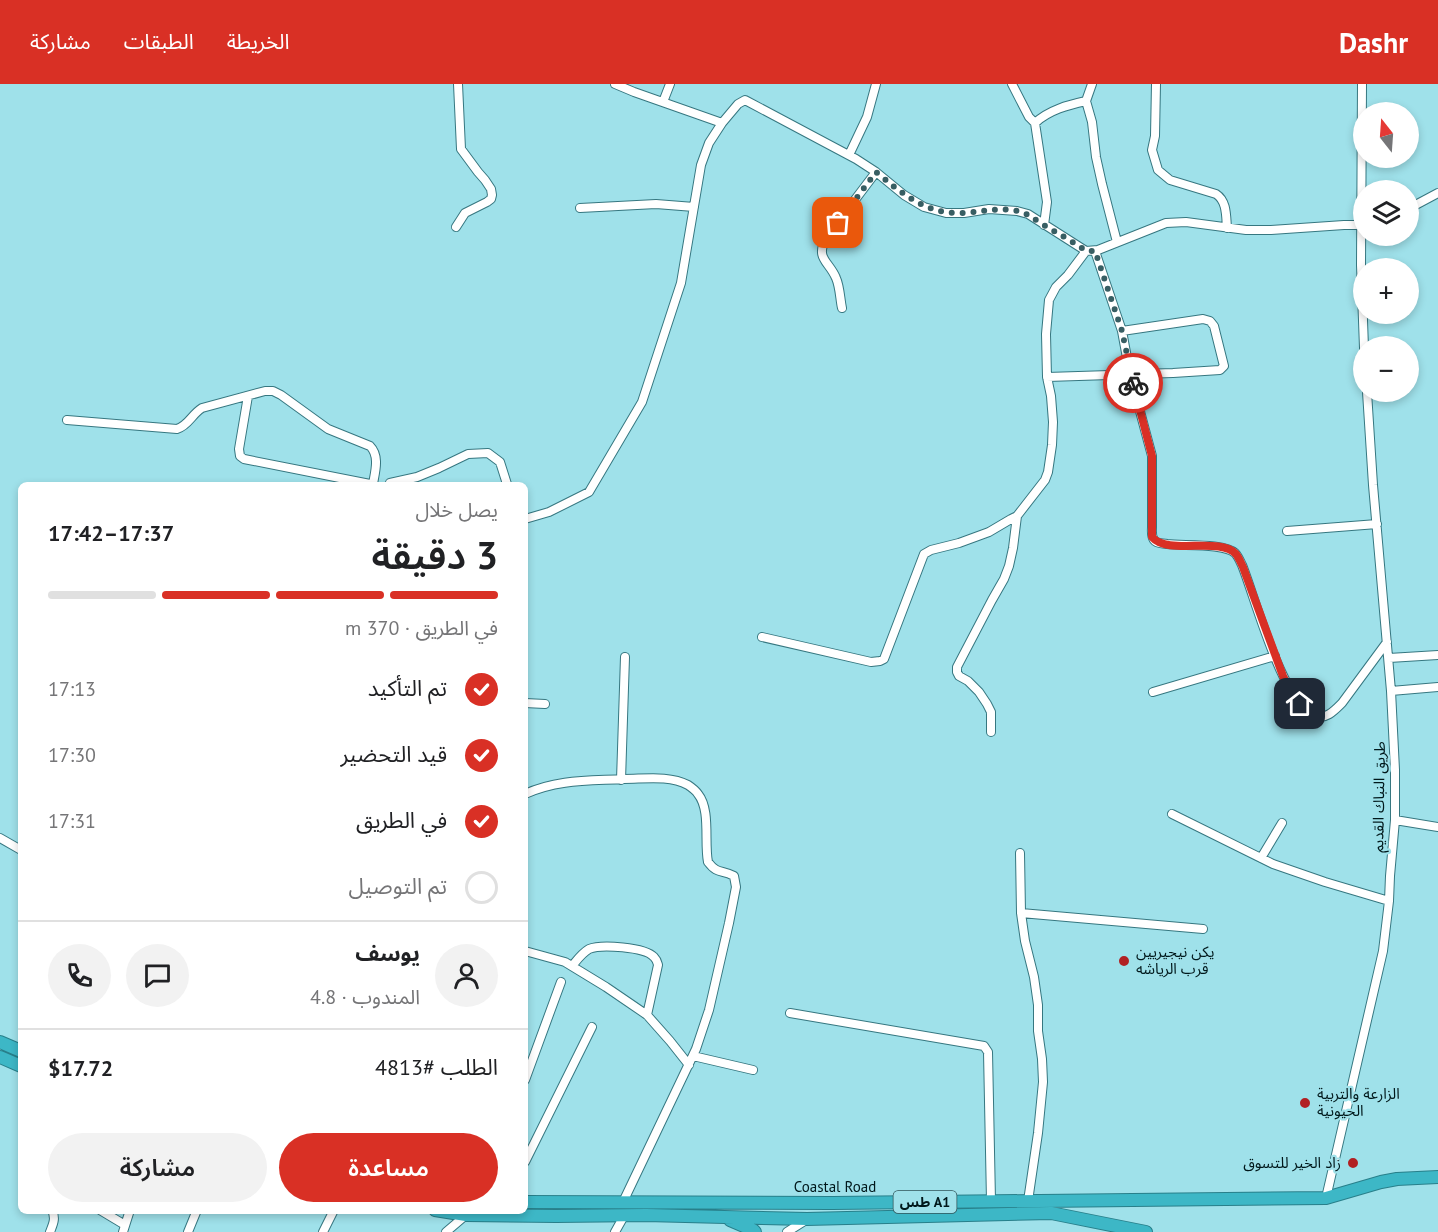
<!DOCTYPE html>
<html lang="ar">
<meta charset="utf-8">
<style>
:root{--surface:#fff;--page:#f2f2f2;--text:#202124;--muted:#757577;--line:#e0e0e0;--accent:#d93025}
body{margin:0;font-family:"PT Sans","Noto Sans Arabic",sans-serif;background:var(--page);color:var(--text);direction:rtl;height:100vh;display:flex;flex-direction:column;font-size:22px;white-space:nowrap}
*{box-sizing:border-box;margin:0}
p{font-size:20px;color:var(--muted)}
.icon{flex:none;width:33px;height:33px;fill:none;stroke:currentColor;stroke-width:2;stroke-linecap:round;stroke-linejoin:round}
.map{position:relative;flex:1;overflow:hidden;direction:ltr}
.drawer{position:absolute;left:18px;top:398px;width:510px;height:732px;display:flex;flex-direction:column;background:var(--surface);border-radius:9px;box-shadow:0 3px 9px #0003;direction:rtl}
.drawer>*{flex:none}
.needle{width:39px;rotate:343deg}
.tools{position:absolute;left:1353px;top:18px;display:grid;gap:12px}
.tools a{display:grid;place-items:center;width:66px;height:66px;border-radius:50%;background:var(--surface);box-shadow:0 3px 9px #0003;font-size:30px}
.pin{position:absolute;display:grid;place-items:center;width:51px;height:51px;color:#fff;margin:-26px;border-radius:12px;box-shadow:0 3px 9px #0006}
.courier{position:absolute;display:grid;place-items:center;width:60px;height:60px;margin:-30px;border:4px solid #d93025;border-radius:50%;background:#fff;color:#222;box-shadow:0 2px 8px #0007}
.overview em{font-style:normal;font-weight:600}
.overview div{display:flex;flex-direction:column-reverse}
.overview{display:flex;align-items:center;justify-content:space-between;height:102px;padding:0 30px}
h1{font-size:39px;font-weight:600;line-height:45px}
.bar{display:grid;grid-template-columns:repeat(4,1fr);gap:9px 6px;align-content:center;height:72px;padding:0 30px}
.bar i{height:8px;border-radius:4px;background:var(--line)}
.bar .selected{background:var(--accent)}
.bar p{grid-column:span 4}
.line{display:flex;align-items:center;gap:15px;padding:0 30px;border-top:2px solid var(--line)}
.line div{flex:1}
.round{display:grid;place-items:center;flex:none;width:63px;height:63px;border-radius:32px;background:var(--page)}
ol{padding:0 30px;list-style:none}
li{display:flex;align-items:center;gap:18px;height:66px}
li p{margin-inline-start:auto}
li .icon{padding:6px;border-radius:50%;background:var(--accent);color:#fff;stroke-width:4}
li:last-child{color:var(--muted)}
li i{width:33px;height:33px;border:3px solid var(--line);border-radius:50%}
.cta{display:flex;gap:12px;margin-top:auto;padding:12px 30px}
.cta a{flex:1;height:69px;border-radius:36px;background:var(--accent);color:#fff;font-size:24px;font-weight:600;line-height:69px;text-align:center}
.cta a+a{background:var(--page);color:var(--text)}
header{display:flex;align-items:center;gap:36px;box-sizing:border-box;height:84px;padding:0 30px;background:var(--accent);color:#fff}
header strong{font-size:28px}
nav{display:flex;gap:33px;margin-inline-start:auto;font-size:21px}
.map>svg:first-child{display:block}
</style>
<header>
<strong>Dashr</strong>
<nav><a>الخريطة</a><a>الطبقات</a><a>مشاركة</a></nav>
</header>
<div class="map">
<svg width="1438" height="1148" viewBox="0 0 1438 1148">
<rect width="100%" height="100%" fill="#9fe1ea"/>
<g fill="none" stroke-linecap="round" stroke-linejoin="round">
<defs>
<path id="minor" d="M615,0L634,8L722,39L738,20L745,16L856,75L876,88L904,111L924,123L946,129H964L989,125L1017,127L1028,130L1086,167L1098,166L1166,139L1186,138L1246,146H1271L1344,141H1364
M1012,0L1029,33L1035,39
M1092,0L1086,17L1092,38L1096,73L1102,100L1117,158
M1156,0L1155,52L1152,66L1158,86L1170,96L1216,110C1227,117 1226,132 1227,144
M1362,0L1361,181L1364,264
M663,18L670,0
M849,71L867,33L876,0
M580,124L656,120L694,123
M1408,125L1438,109
M1044,141L1047,118L1035,39C1049,26 1068,21 1086,17
M456,143L465,129L487,118L491,115L492,111L491,105L485,96L478,88L461,65L458,0
M1095,167L1122,247L1130,290L1152,372V443C1152,447 1151,452 1154,456C1157,460 1162,459 1167,460C1183,462 1224,459 1235,469C1238,472 1240,477 1242,481C1255,513 1283,621 1315,632C1326,636 1335,626 1342,619L1387,558
M842,224C840,215 840,203 836,194C829,177 815,175 826,154L876,88
M1047,293L1173,289L1220,286L1224,282L1214,242L1210,237L1203,235L1122,247
M248,312L239,365L240,372L244,375L370,400
M67,336L177,345C189,341 191,331 202,324L265,307H273L281,311L328,345L370,362C380,372 375,388 373,400
M390,399L417,393L439,384L468,370L488,369L500,378L507,400
M525,435L549,428L589,408L642,318L681,199L701,81L709,59L722,39
M1287,447L1377,440
M762,553L871,578L880,577L884,575L924,470L931,466L959,459L989,448L1011,435L1017,432L1045,396L1048,388L1052,361L1053,338L1051,312L1047,293L1046,250L1049,216L1056,203L1068,191L1086,167
M1389,574L1438,571
M1391,607L1438,603
M1153,608L1275,572
M525,619L545,620
M991,648V628L987,620L979,608L968,597L959,592L957,588V583L992,516L1004,495L1009,482L1013,464L1017,432
M621,696L625,573
M525,710C558,695 590,697 624,695C645,695 669,691 688,701C691,703 696,707 698,710C711,726 704,758 708,778C718,791 721,785 734,792L736,803L729,839L709,926L696,965L623,1118
M1172,730L1273,780L1325,798L1389,817
M1395,736L1438,743
M0,754L21,766
M1020,769L1021,829L1025,857L1034,893L1038,921V947L1042,975L1043,998L1038,1049L1028,1117
M1261,774L1282,739
M1021,829L1203,845
M525,867L565,878L606,903L647,931L670,957L689,981
M572,882C577,876 582,869 589,865C601,860 645,863 654,873C657,876 657,877 658,881L647,931
M790,929L984,962L988,968L991,1117
M693,972L753,986
M525,996L561,898
M525,1078L592,943
M1326,1114L1383,867L1389,817L1390,792L1395,736V686L1391,607L1373,401L1367,308
M100,1126L125,1141
M50,1148C53,1140 56,1135 52,1126
M123,1148L130,1126
M188,1148L197,1126
M323,1148L334,1126
M446,1148L466,1131
M615,1148L624,1132
M787,1148L806,1136"/>
<path id="highway" d="M0,958L21,967
M0,973L21,982
M525,1118L832,1119L1326,1114L1381,1098L1397,1095L1438,1093
M435,1126L466,1131L556,1132L646,1131L807,1135L1051,1129L1146,1148
M730,1136L753,1146L755,1148"/>
</defs>
<use href="#minor" stroke="#367780" stroke-width="10"/>
<use href="#highway" stroke="#287f8a" stroke-width="14"/>
<use href="#minor" stroke="#fff" stroke-width="8"/>
<use href="#highway" stroke="#3db7c6" stroke-width="12"/>
</g>
<g fill="none" stroke-linecap="round" stroke-linejoin="round">
<path stroke="#385e63" stroke-width="6" stroke-dasharray="0 10.8" d="M838,139L876,88C903,110 925,130 962,129C981,128 999,123 1018,127C1027,129 1034,135 1042,140C1057,149 1072,157 1086,167H1095L1122,247L1133,299"/>
<path stroke="#d93025" stroke-width="8" d="M1133,299L1152,372V453C1168,472 1220,452 1236,470C1239,474 1241,479 1243,483L1283,592L1290,607L1300,620"/>
</g>
<g fill="#b12023" stroke="#9fe1ea" stroke-width="2">
<circle cx="1124" cy="877" r="6"/>
<circle cx="1305" cy="1019" r="6"/>
<circle cx="1353" cy="1079" r="6"/>
</g>
<g text-anchor="middle" stroke-width="4.5" stroke-linejoin="round" paint-order="stroke">
<rect fill="#9fe1ea" stroke="#305459" stroke-width="1.5" x="893.5" y="1107" width="63" height="22" rx="4.5"/>
<g font-size="14" font-weight="bold" fill="#00181b">
<text x="925" y="1123">طس A1</text>
</g>
<g font-size="15" fill="#00181b" stroke="#9fe1ea">
<text transform="translate(1379 713) rotate(-89)" y="5">طريق النباك القديم</text>
<text x="835" y="1108">Coastal Road</text>
</g>
<g font-size="15" fill="#00181b" stroke="#9fe1ea" text-anchor="start">
<text x="1136" y="873">يكن نيجيريين<tspan x="1136" dy="17">قرب الرياشه</tspan></text>
<text x="1317" y="1015">الزارعة والتربية<tspan x="1317" dy="17">الحيونية</tspan></text>
<text x="1341" y="1084" text-anchor="end">زاد الخير للتسوق</text>
</g>
</g>
</svg>
<div class="tools">
<a><svg class="needle" viewBox="-14 -14 28 28"><path d="M0-13l5 13h-10z" fill="#e53935"/><path d="M0 13l5-13h-10z" fill="#757577"/></svg></a>
<a><svg class="icon" aria-label="layers" viewBox="0 0 24 24"><path d="M12 4l9 5-9 5-9-5zM3 14l9 5 9-5"/></svg></a>
<a>+</a>
<a>−</a>
</div>
<div class="pin" style="left:838px;top:139px;background:#ea580c"><svg class="icon" aria-label="bag" viewBox="0 0 24 24"><path d="M5 8h14l-1 12H6zM9 8a3 3 0 0 1 6 0"/></svg></div>
<div class="pin" style="left:1300px;top:620px;background:#1f2937"><svg class="icon" aria-label="home" viewBox="0 0 24 24"><path d="M3 11l9-7 9 7M6 9v11h12V9"/></svg></div>
<div class="courier" style="left:1133px;top:299px"><svg class="icon" aria-label="bike" viewBox="0 0 24 24"><circle cx="6" cy="16" r="4"/><circle cx="18" cy="16" r="4"/><path d="M6 16l4-8h5l3 8M10 8l3 8H6M13 5h3"/></svg></div>
<section class="drawer">
<div class="overview"><div><h1>3 دقيقة</h1><p>يصل خلال</p></div><em>17:37–17:42</em></div>
<div class="bar"><i class="selected"></i><i class="selected"></i><i class="selected"></i><i></i><p>في الطريق · 370 m</p></div>
<ol>
<li><svg class="icon" aria-label="check" viewBox="0 0 24 24"><path d="M5 12l5 5 9-10"/></svg>تم التأكيد<p>17:13</p></li>
<li><svg class="icon" aria-label="check" viewBox="0 0 24 24"><path d="M5 12l5 5 9-10"/></svg>قيد التحضير<p>17:30</p></li>
<li><svg class="icon" aria-label="check" viewBox="0 0 24 24"><path d="M5 12l5 5 9-10"/></svg>في الطريق<p>17:31</p></li>
<li><i></i>تم التوصيل</li>
</ol>
<div class="line" style="height:108px"><a class="round"><svg class="icon" aria-label="person" viewBox="0 0 24 24"><circle cx="12" cy="8" r="4"/><path d="M4 21q1-7 8-7t8 7"/></svg></a><div><b>يوسف</b><p>المندوب · 4.8</p></div><a class="round"><svg class="icon" aria-label="chat" viewBox="0 0 24 24"><path d="M4 5h16v11H9l-5 4z"/></svg></a><a class="round"><svg class="icon" aria-label="phone" viewBox="0 0 24 24"><path d="M5 4h4l2 5-3 2q2 4 5 5l2-3 5 2v4C11 20 4 13 5 4z"/></svg></a></div>
<div class="line" style="height:78px"><div>الطلب #4813</div><b>$17.72</b></div>
<div class="cta"><a>مساعدة</a><a>مشاركة</a></div>
</section>
</div>
